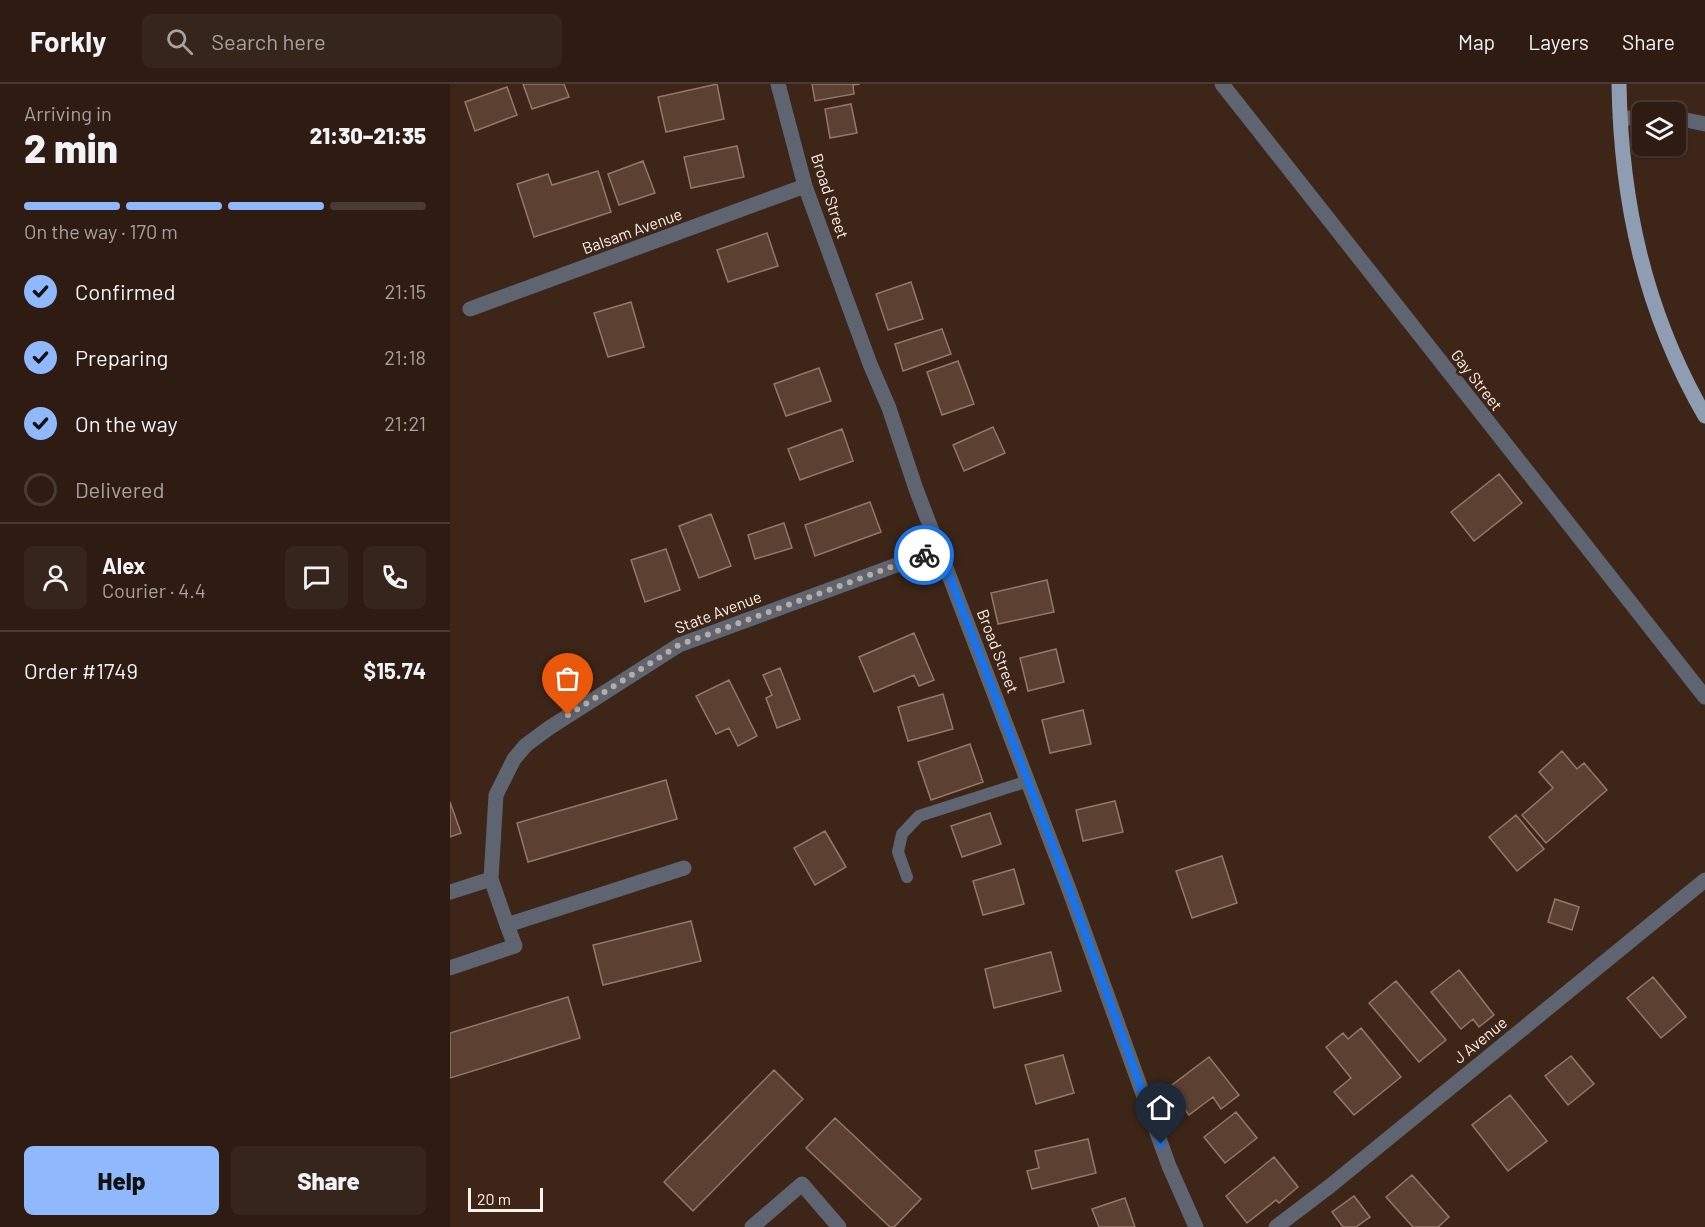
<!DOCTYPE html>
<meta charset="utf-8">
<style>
:root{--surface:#2e1c12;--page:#36251b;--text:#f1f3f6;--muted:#a7a19f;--line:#493a32;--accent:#90b8fd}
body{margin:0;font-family:Barlow,sans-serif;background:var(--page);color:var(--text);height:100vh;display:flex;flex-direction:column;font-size:22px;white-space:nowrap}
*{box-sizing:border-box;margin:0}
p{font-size:20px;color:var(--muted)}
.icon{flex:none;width:33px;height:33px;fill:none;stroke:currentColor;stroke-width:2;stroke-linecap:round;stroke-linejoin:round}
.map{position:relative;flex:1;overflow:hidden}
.side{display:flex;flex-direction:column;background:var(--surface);width:450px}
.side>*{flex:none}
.controls{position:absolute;left:1182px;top:18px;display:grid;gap:12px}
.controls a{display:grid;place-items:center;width:54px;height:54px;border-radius:9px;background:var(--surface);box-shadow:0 2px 4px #0004,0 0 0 2px var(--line);font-size:30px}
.scale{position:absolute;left:18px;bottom:15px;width:75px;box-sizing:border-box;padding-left:6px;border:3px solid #fff1ea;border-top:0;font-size:16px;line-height:21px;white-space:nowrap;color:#fff1ea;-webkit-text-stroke:4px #3d2518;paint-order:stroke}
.pin{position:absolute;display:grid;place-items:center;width:51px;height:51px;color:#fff;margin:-62px -26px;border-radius:50% 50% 50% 0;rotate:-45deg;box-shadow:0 0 6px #0007}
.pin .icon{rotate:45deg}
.courier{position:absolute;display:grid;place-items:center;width:60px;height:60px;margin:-30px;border:4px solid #1a73e8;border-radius:50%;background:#fff;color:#222;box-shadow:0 2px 8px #0007}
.overview em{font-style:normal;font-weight:800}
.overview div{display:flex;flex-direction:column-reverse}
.overview{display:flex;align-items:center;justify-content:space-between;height:102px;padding:0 24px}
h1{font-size:39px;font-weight:800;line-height:45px}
.bar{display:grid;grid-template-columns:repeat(4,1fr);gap:9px 6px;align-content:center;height:72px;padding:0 24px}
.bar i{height:8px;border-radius:4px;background:var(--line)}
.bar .active{background:var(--accent)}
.bar p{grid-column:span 4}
.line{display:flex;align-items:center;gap:15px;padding:0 24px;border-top:2px solid var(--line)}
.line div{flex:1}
.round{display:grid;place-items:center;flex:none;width:63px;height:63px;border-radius:9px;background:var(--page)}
ol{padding:0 24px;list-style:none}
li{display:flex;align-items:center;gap:18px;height:66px}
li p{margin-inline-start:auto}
li .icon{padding:6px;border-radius:50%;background:var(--accent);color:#111;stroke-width:4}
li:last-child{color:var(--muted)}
li i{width:33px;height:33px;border:3px solid var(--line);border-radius:50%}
.primary-button{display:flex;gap:12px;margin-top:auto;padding:12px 24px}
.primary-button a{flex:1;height:69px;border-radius:9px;background:var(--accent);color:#111;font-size:24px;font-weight:800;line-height:69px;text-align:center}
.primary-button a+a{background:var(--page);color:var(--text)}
header{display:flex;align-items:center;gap:36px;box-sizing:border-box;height:84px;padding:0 30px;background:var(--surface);border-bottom:2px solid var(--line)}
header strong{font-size:28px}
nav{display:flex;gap:33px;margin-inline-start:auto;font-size:21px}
.search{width:420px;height:54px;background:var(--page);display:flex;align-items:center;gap:15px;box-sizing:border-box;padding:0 21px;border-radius:9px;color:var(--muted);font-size:22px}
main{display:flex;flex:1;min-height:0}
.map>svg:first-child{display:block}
</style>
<header>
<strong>Forkly</strong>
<div class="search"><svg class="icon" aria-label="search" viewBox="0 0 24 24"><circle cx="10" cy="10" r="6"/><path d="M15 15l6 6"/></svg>Search here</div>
<nav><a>Map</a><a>Layers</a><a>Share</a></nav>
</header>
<main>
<section class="side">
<div class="overview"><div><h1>2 min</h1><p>Arriving in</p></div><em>21:30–21:35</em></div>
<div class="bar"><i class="active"></i><i class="active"></i><i class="active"></i><i></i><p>On the way · 170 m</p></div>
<ol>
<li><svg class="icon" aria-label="check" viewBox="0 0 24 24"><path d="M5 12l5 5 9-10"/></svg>Confirmed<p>21:15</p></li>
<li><svg class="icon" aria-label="check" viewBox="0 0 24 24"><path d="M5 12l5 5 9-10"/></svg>Preparing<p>21:18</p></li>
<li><svg class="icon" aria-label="check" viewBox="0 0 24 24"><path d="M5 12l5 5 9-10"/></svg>On the way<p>21:21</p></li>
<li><i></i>Delivered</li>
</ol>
<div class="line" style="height:108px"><a class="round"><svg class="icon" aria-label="person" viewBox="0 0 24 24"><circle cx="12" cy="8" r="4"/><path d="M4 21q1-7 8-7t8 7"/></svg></a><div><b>Alex</b><p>Courier · 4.4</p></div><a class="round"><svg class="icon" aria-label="chat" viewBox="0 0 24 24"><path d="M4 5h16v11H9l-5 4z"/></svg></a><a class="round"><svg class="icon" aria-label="phone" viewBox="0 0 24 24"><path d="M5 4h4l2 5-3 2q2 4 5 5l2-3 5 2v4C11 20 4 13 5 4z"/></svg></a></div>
<div class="line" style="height:78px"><div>Order #1749</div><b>$15.74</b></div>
<div class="primary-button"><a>Help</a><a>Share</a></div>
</section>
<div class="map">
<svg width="1255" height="1143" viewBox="0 0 1255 1143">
<rect width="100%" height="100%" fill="#3d2518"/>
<path fill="#5c4133" stroke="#947768" stroke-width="1.5" d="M73,0H114L119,13L82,25Z
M267,0L274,35L216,48L208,13Z
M362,0H410L403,1L404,10L365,17Z
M57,3L67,31L25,47L15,18Z
M401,20L407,49L380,54L375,25Z
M287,62L294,93L241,104L234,73Z
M193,77L205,109L169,121L158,90Z
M148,87L161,128L84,153L67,100L98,90L102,101Z
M317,149L328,182L278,198L267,166Z
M461,198L473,235L438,246L426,210Z
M181,218L194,263L158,273L144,229Z
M492,245L501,270L453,287L445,260Z
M508,277L524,320L492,331L477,288Z
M369,284L381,317L336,332L324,300Z
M543,343L555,369L514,387L503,361Z
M392,345L403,377L350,396L338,365Z
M1049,390L1072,419L1024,457L1001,428Z
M420,418L431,448L365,472L355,441Z
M261,430L281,482L249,494L229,442Z
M334,439L342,464L305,475L298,451Z
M216,465L230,506L195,518L181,476Z
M597,496L604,528L548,540L541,509Z
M464,549L484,596L469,602L464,591L424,608L409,573Z
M606,565L614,598L578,607L570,574Z
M330,584L350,635L327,644L316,614L322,611L313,591Z
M279,596L307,652L288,662L279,644L266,650L246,612Z
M493,610L503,645L458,657L448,623Z
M633,626L641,660L600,669L592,636Z
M520,660L533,698L481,716L468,678Z
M1112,667L1127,685L1134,679L1157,706L1096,759L1072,731L1103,704L1089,688Z
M216,696L227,735L78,778L67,739Z
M665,717L673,748L633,757L626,726Z
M0,718L11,749L0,753Z
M540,729L551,760L512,773L501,742Z
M1066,731L1094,765L1067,787L1039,753Z
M375,747L396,783L365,801L344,764Z
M772,772L787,819L742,834L726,787Z
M564,785L574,820L533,831L523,797Z
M1105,815L1129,823L1122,846L1098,838Z
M241,837L251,877L153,901L143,861Z
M601,868L611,907L544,924L535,885Z
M1009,886L1044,931L1029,943L1023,935L1011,945L981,908Z
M1203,893L1236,933L1211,954L1177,914Z
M946,897L996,956L969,978L919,919Z
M118,913L130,954L0,994V949Z
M911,944L951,993L904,1031L884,1008L901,994L876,963L893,949L898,955Z
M613,971L624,1009L586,1020L575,981Z
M1121,972L1144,1000L1118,1021L1095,992Z
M759,973L789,1011L771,1025L763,1013L739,1031L718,1004Z
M324,986L353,1015L243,1127L214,1098Z
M1060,1011L1097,1057L1058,1087L1022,1041Z
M786,1028L807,1054L775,1079L754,1053Z
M385,1034L471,1115L444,1143H440L356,1064Z
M638,1055L646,1089L582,1105L577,1087L589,1084L585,1067Z
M824,1073L848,1103L829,1119L826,1116L797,1139L776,1112Z
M962,1091L999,1133L988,1143H963L936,1113Z
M904,1112L920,1133L906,1143H893L882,1128Z
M675,1114L685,1143H649L642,1125Z"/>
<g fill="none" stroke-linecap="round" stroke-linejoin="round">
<path stroke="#5e6470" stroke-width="12" d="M457,793L448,768L452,750L469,732L578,697"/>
<path stroke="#5e6470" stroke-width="15" d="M328,0L355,102L420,280L439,324L466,405L620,808L719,1082L746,1143
M772,0L1255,613
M1170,34H1192
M1226,34L1255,40
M20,225L355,102
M41,795L46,711L64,675L76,661L99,644L229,561L490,465
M0,808L41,795L57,841
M0,884L65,862L57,841L234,784
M302,1143L352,1100L389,1143
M826,1143L880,1102L1255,796"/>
<path stroke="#8f9db3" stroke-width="15" d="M1169,0C1171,119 1195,228 1255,332"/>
</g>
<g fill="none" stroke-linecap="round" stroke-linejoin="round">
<path stroke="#bbaaa0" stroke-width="6" stroke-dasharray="0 10.8" d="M118,631L229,561L474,471"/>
<path stroke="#1a73e8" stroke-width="8" d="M474,471L489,465L620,807L711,1060"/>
</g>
<g text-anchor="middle" stroke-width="6" stroke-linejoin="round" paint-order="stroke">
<g font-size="16" fill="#fff1ea" stroke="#3d2518">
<text transform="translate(380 112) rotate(72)" y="6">Broad Street</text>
<text transform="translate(182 147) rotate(-20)" y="6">Balsam Avenue</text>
<text transform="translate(1027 296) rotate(52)" y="6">Gay Street</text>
<text transform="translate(268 528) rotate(-21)" y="6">State Avenue</text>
<text transform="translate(548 567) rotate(69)" y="6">Broad Street</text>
<text transform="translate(1030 956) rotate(-39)" y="6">J Avenue</text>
</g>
</g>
</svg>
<div class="controls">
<a><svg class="icon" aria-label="layers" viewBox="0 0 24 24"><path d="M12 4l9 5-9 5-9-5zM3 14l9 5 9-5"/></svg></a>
</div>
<div class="scale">20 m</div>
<div class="pin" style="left:118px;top:631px;background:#ea580c"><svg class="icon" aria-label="bag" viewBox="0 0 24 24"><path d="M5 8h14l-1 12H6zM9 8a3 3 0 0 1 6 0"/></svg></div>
<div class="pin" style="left:711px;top:1060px;background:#1f2937"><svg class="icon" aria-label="home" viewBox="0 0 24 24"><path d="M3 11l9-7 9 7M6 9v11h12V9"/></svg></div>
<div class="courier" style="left:474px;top:471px"><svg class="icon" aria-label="bike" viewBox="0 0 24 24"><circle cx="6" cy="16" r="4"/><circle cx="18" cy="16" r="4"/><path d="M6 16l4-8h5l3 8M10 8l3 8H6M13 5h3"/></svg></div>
</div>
</main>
